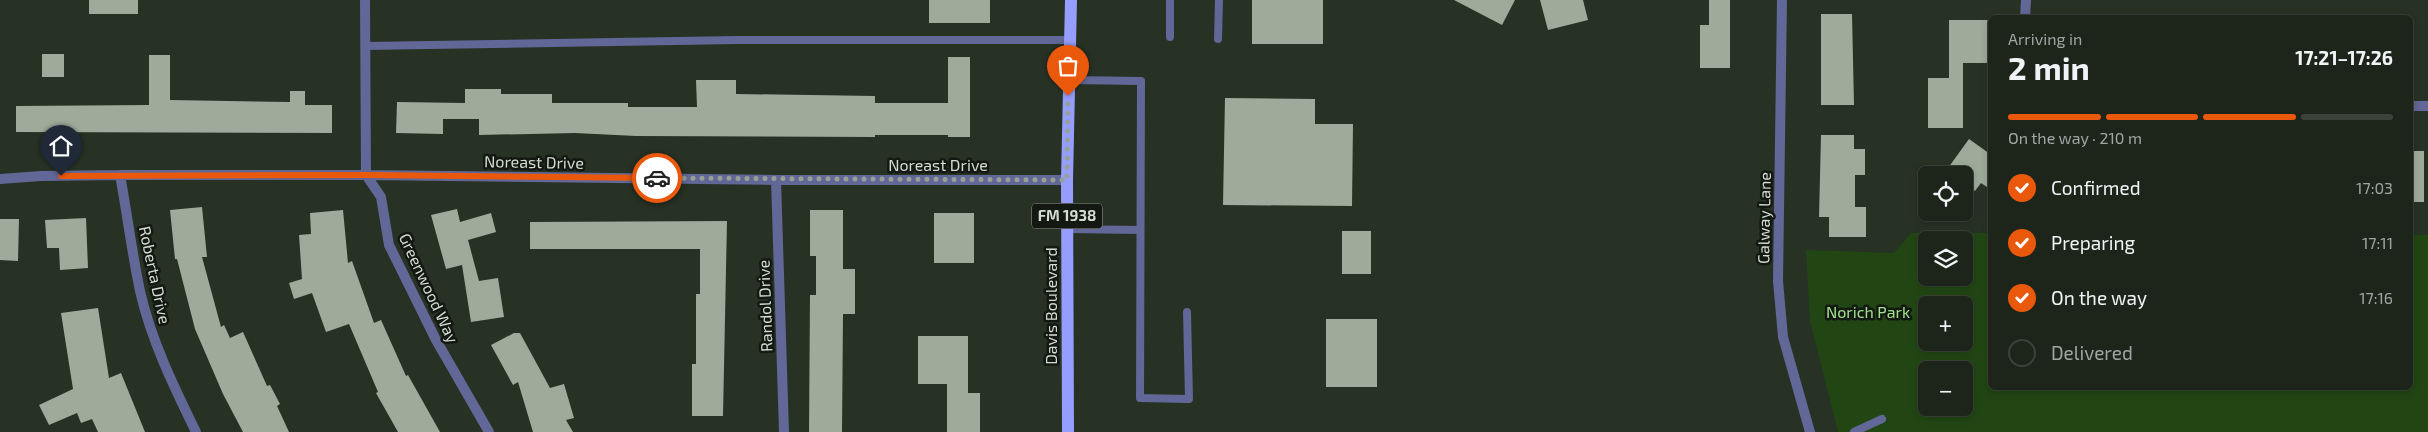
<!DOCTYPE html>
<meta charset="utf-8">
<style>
:root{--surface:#1d251b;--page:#2a3128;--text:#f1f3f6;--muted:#a0a5a3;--line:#3b423a;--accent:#ea580c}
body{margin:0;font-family:"Exo 2",sans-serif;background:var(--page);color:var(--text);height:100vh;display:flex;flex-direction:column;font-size:19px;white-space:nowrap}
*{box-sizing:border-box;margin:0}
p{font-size:16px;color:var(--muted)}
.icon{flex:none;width:28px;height:28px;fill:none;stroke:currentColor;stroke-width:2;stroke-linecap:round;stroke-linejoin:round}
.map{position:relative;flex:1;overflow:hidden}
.drawer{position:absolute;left:1988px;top:15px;width:425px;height:375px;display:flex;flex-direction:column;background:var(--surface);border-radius:8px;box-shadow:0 2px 8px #0003,0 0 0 1px var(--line)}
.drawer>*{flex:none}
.controls{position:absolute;left:1918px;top:166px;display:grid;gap:10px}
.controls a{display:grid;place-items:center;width:55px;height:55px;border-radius:8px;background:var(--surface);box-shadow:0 2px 8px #0003,0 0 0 1px var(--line);font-size:25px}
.pin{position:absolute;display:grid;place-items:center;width:42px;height:42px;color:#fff;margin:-51px -21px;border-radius:50% 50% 50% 0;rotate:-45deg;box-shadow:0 0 5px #0007}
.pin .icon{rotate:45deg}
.courier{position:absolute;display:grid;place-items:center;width:50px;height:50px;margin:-25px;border:4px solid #ea580c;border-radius:50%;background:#fff;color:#222;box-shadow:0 1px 6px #0007}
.headline em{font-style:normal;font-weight:700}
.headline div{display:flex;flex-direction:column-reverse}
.headline{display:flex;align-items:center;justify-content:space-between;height:85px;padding:0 20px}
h1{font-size:32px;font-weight:700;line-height:38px}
.bar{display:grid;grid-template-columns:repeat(4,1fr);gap:8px 5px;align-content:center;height:60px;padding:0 20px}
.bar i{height:6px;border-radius:4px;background:var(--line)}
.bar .on{background:var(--accent)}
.bar p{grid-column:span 4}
ol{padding:0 20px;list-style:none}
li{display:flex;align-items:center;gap:15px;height:55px}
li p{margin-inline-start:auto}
li .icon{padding:5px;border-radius:50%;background:var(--accent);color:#fff;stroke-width:4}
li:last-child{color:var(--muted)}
li i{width:28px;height:28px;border:2px solid var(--line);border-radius:50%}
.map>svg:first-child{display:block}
</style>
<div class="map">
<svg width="2428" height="432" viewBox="0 0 2428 432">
<rect width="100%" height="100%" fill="#273124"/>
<path fill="#214613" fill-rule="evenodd" d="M1911,233H1990V388H2410V235H2428V432H1838L1810,321L1806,250L1894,253ZM1926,240H1964V278H1926ZM1926,305H1964V342H1926ZM1926,370H1964V408H1926Z"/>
<path fill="#9eab9a" d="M89,0H138V14H89Z
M929,0H990V23H929Z
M1252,0H1323V44H1252Z
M1454,0H1515L1502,25Z
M1540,0H1583L1588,20L1548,30Z
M1709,0H1730V68H1700V25H1709Z
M1821,14H1852L1854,105H1821Z
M1949,20H1988V63H1963V128H1928V78H1949Z
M42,54H64V77H42Z
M149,55H170V100L290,102V91H305V105H332V133L16,132V106L149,105Z
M948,57H970V137H948V135H875V137L636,136L575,133L479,135V119H443V134L396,133L397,102L465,103V89H501V94H552V103H628V107H697L696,80H736V94L875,96V103H948Z
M1225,98L1315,99V124H1353L1352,206L1223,205Z
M1821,135H1854V149H1865V175H1855V207H1866V237H1829V217H1819Z
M1969,139L1990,154V189L1981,183L1975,191L1964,183V175H1943Z
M2410,151H2424V202H2410Z
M202,207L207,257H202L221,327L224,325L230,338L243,332L267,386L270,385L280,404L277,406L289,432H243L223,394L195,329L177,259H175L170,210Z
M457,209L460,222L491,213L496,232L468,240L479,281L498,278L504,317L471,322L462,265L446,269L431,215Z
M343,210L348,263L352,261L374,323L381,320L406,376L408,375L440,432H398L376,393L378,392L349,324L326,332L312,293L294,299L289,283L302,279L299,235L311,234L310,213Z
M810,210H843V269H855V314H843L842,432H809L810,295H816V256H810Z
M934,213H974V263H934Z
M86,218L88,268L60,270L59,248H47L45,220Z
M0,219H19L18,261L0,260Z
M727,221L723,416H692V364H696V294H700V249H530V222Z
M1342,231H1371V274H1342Z
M98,308L109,378L121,373L145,432H98L92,419L81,423L77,413L49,425L39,405L73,389L61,313Z
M1326,319H1377V387H1326Z
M514,333H520L550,388L564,384L574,418L566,420L573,432H533L518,382L513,385L491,345Z
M918,336H968V393H980V432H947V384H918Z"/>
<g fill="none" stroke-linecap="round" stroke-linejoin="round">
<path stroke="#616796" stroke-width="8" d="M1170,37V0
M1218,39L1219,0
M365,46L737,40H1069
M1069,80L1141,81L1140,398L1189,399L1187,312
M1067,229L1140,230
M1854,432L1882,419"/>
<path stroke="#616796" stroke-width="10" d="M365,0L366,175L381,197L389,245L436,340L489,432
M1782,0L1778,281L1783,337L1810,432
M2025,18L2026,0
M2410,106H2428
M120,175C127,213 132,253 140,291C151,340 174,387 196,432
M0,179L41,176L120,175H366L776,180H1067
M776,180L784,432"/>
<path stroke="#959dfe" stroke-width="12" d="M1068,432L1067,180L1071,0"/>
</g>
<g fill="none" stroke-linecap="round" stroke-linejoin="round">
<path stroke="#98a096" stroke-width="5" stroke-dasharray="0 9" d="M657,178L1067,180L1068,96"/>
<path stroke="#ea580c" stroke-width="6" d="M61,176L366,175L657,178"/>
</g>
<g text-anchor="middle" stroke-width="5" stroke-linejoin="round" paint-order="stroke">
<rect fill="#131812" stroke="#9ba199" stroke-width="1" x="1032" y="203.5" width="70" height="25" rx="4"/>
<g font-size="15" font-weight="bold" fill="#d5dcd3">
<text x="1067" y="221">FM 1938</text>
</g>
<g font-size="16" fill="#d5dcd3" stroke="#131812">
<text transform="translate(534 162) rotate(1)" y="6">Noreast Drive</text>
<text x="938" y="171">Noreast Drive</text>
<text transform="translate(1764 218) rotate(-89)" y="6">Galway Lane</text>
<text transform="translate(155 275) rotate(78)" y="6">Roberta Drive</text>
<text transform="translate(429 288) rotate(65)" y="6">Greenwood Way</text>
<text transform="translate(765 306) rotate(-92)" y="6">Randol Drive</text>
<text transform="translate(1051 306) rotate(-90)" y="6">Davis Boulevard</text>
</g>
<g font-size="16" fill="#a0e28b" stroke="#131812">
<text x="1868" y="318">Norich Park</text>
</g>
</g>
</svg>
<div class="controls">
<a><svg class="icon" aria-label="locate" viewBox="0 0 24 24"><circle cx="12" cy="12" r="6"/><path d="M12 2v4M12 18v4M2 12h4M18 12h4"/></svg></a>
<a><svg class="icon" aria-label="layers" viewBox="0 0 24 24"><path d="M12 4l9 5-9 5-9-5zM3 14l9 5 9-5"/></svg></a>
<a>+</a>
<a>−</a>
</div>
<div class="pin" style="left:1068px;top:96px;background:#ea580c"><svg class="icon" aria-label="bag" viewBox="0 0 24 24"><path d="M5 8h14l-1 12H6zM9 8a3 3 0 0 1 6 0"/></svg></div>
<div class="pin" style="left:61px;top:176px;background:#1f2937"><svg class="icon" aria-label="home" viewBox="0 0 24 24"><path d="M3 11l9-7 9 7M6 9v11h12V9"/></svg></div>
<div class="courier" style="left:657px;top:178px"><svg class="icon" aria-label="car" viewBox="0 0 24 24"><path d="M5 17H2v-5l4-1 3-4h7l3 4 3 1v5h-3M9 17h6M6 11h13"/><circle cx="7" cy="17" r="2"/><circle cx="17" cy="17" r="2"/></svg></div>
<section class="drawer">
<div class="headline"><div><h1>2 min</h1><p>Arriving in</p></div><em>17:21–17:26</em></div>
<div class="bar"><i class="on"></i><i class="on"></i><i class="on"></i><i></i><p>On the way · 210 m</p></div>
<ol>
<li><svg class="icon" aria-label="check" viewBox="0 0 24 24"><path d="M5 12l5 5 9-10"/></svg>Confirmed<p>17:03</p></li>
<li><svg class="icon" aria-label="check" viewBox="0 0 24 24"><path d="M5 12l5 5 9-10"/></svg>Preparing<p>17:11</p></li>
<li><svg class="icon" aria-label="check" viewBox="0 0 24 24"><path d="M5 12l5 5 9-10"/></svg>On the way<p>17:16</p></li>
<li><i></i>Delivered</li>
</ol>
</section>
</div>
